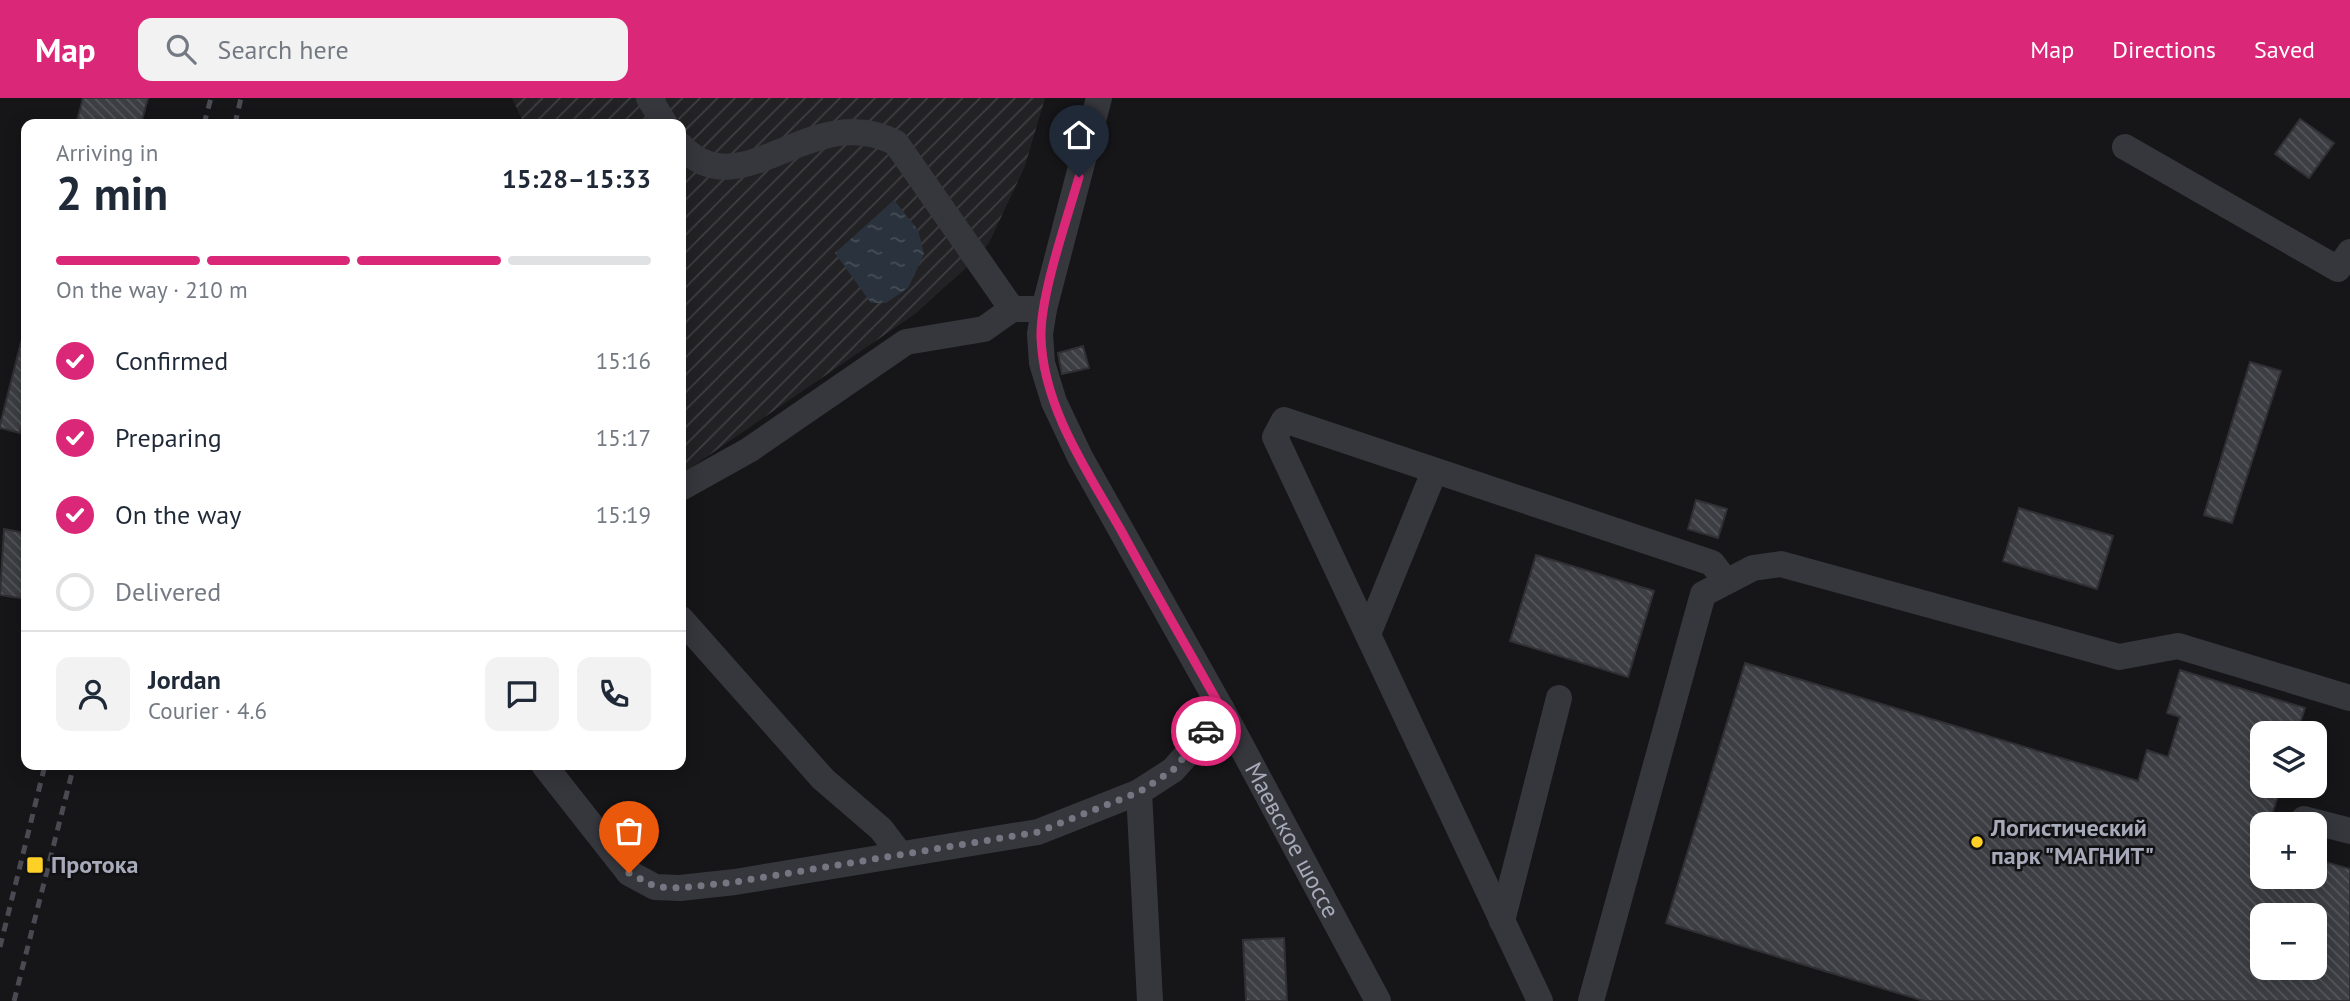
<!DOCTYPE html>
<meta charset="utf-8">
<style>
:root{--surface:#fff;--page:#f2f2f3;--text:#1f2937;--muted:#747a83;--line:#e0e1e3;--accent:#db2777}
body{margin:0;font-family:"PT Sans",sans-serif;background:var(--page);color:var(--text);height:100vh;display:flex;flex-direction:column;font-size:26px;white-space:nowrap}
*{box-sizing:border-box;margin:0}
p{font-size:23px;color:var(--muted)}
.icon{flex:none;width:38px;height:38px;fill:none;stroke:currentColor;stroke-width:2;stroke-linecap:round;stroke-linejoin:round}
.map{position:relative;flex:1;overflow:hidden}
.panel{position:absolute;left:21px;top:21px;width:665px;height:651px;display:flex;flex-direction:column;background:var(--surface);border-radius:14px;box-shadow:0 4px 18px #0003}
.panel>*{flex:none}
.tools{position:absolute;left:2250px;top:623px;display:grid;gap:14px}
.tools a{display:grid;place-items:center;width:77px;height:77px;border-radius:14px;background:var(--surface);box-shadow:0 4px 18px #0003;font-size:35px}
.pin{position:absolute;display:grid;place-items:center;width:60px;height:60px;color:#fff;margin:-72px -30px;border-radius:50% 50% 50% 0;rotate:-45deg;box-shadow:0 0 7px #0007}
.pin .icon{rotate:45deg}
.courier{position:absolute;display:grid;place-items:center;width:70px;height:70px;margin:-35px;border:5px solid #db2777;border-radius:50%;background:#fff;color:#222;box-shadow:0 2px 9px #0007}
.headline em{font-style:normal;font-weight:600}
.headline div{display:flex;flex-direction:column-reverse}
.headline{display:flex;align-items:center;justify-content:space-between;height:119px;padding:0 35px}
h1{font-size:46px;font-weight:600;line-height:52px}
.bar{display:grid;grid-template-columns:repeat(4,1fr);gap:10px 7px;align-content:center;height:84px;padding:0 35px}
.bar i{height:9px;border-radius:5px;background:var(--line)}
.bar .on{background:var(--accent)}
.bar p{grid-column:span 4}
.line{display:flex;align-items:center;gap:18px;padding:0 35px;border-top:2px solid var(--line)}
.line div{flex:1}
.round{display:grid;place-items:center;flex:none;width:74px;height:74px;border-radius:14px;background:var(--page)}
ol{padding:0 35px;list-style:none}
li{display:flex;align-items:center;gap:21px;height:77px}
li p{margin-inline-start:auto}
li .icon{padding:7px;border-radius:50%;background:var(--accent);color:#fff;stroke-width:4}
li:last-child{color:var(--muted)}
li i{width:38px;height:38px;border:4px solid var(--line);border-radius:50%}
header{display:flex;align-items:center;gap:42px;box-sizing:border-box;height:98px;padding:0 35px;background:var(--accent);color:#fff}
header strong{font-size:33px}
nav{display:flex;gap:38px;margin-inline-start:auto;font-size:24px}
.search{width:490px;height:63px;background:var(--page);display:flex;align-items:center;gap:18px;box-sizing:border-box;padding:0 24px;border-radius:14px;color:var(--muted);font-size:26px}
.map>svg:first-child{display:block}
</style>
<header>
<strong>Map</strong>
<div class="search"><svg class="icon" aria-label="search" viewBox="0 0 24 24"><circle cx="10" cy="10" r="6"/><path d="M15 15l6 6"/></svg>Search here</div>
<nav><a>Map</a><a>Directions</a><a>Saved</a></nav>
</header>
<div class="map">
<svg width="2350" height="903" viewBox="0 0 2350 903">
<defs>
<pattern id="industrial-furrows" width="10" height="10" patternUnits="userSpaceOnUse" patternTransform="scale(1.75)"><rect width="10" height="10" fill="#222225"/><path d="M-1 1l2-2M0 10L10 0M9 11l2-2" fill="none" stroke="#3f3f43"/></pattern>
<pattern id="water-ripples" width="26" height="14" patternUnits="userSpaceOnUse" patternTransform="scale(1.75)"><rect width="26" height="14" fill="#2a333d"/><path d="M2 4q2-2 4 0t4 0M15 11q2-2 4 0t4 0" fill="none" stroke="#464e57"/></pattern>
<pattern id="building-back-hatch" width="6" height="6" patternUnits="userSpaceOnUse" patternTransform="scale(1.75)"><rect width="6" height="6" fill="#3d3e43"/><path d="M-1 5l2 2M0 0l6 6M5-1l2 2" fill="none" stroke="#56575c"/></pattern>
</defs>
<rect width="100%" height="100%" fill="#161618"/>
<path fill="url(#industrial-furrows)" d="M512,0H1045L1025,68L989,145L977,160L915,216L683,375L681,26H524Z"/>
<path fill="url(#water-ripples)" d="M894,102L918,132L924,156L908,190L886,205H871L835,155Z"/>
<path fill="url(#building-back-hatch)" stroke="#302f34" stroke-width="2" fill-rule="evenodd" d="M83,0H148L141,26H76Z
M2300,21L2334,45L2309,80L2275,56Z
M21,244L26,245V311L20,335L0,330V327Z
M1083,248L1089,270L1062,276L1058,255Z
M2250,264L2281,273L2232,425L2204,417Z
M1696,402L1727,411L1718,440L1688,431Z
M2019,410L2113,438L2097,491L2003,463Z
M4,431L26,435V501L0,497Z
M1536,457L1654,493L1628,579L1510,543Z
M1745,565L2138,683L2147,652L2168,659L2180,619L2167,615L2180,572L2305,610L2297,635H2263V688H2281L2269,726H2263V779H2315V761L2350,771V903H1924L1666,825ZM2263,817H2315V870H2263Z
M1284,840L1287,903H1246L1243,842Z"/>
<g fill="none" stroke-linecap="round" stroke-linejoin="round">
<g stroke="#36373d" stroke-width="26">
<path d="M649,0L665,26"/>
<path id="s1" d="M1099,0L1044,211L1040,236L1042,265L1054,304L1080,359L1221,610L1378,903"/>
<path d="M681,48C742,113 811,0 896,45L1012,211H1044"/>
<path d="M2125,49L2338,171L2350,154"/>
<path d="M681,390L749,352L906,244L984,231L1012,211"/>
<path d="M681,521L823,681L881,731L900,756"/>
<path d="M1368,536L1434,374"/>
<path d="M544,667L629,775L655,789L680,790L735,784L1038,734L1139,694L1173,672L1198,644L1221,610"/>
<path d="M1139,694L1150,903"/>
<path d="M2304,721L2350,733"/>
<path d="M1502,823L1559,600"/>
<path d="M1540,903L1275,339L1284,322L1712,465L1725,482"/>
<path d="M1591,903L1703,496L1753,470L1781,466L2119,559L2178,548L2350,600"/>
</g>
<path stroke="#494a52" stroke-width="5" stroke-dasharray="9 7" stroke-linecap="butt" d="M204,26L211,0
M235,26L241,0
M0,849L45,667
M14,903L74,667"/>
</g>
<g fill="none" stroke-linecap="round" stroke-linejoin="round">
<path stroke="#747681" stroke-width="7" stroke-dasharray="0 12.6" d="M629,775L656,789L680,790L735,784L1038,734L1139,694L1173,672L1206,633"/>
<path stroke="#db2777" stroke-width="9" d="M1079,79C1067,121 1040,198 1041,239C1043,310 1088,374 1122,434C1154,493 1188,551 1221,610L1206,633"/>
</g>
<g fill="#ffd127" stroke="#111113" stroke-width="2.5">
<circle cx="1977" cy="744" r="7"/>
<rect x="26" y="758" width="18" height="18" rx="3.5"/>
</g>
<g text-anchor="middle" stroke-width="5" stroke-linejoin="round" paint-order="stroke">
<g font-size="24" font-weight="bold" fill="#a6aab9" stroke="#111113" text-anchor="start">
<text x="1991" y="738">Логистический<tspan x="1991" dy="28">парк "МАГНИТ"</tspan></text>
<text x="51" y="775">Протока</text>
</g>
<g font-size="24" fill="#a6aab9" stroke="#111113">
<text dy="8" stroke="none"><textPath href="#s1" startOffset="812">Маевское шоссе</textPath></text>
</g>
</g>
</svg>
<div class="tools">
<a><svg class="icon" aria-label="layers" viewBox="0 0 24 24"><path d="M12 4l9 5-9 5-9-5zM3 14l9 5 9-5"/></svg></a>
<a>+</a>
<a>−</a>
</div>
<div class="pin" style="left:629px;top:775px;background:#ea580c"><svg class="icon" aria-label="bag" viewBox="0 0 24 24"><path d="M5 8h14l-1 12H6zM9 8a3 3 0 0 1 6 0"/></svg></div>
<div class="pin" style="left:1079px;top:79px;background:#1f2937"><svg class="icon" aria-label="home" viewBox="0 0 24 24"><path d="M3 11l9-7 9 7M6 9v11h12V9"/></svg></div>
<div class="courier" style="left:1206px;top:633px"><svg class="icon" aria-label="car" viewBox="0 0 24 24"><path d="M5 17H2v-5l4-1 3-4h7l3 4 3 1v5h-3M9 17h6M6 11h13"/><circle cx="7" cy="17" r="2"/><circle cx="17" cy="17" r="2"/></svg></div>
<section class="panel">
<div class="headline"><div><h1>2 min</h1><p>Arriving in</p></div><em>15:28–15:33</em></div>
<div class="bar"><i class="on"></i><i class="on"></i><i class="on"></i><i></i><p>On the way · 210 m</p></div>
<ol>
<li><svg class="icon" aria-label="check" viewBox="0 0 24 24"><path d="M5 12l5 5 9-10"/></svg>Confirmed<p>15:16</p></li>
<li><svg class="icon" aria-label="check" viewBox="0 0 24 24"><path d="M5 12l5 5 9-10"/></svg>Preparing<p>15:17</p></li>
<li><svg class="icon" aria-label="check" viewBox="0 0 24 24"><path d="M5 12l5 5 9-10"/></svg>On the way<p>15:19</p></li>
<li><i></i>Delivered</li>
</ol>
<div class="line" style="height:126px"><a class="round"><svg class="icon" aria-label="person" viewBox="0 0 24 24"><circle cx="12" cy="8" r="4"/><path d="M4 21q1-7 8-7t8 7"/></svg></a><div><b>Jordan</b><p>Courier · 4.6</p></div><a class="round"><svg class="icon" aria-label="chat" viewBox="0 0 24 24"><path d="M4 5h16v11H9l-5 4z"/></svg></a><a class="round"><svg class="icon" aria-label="phone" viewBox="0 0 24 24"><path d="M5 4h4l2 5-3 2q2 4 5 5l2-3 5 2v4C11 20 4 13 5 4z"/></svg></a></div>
</section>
</div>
